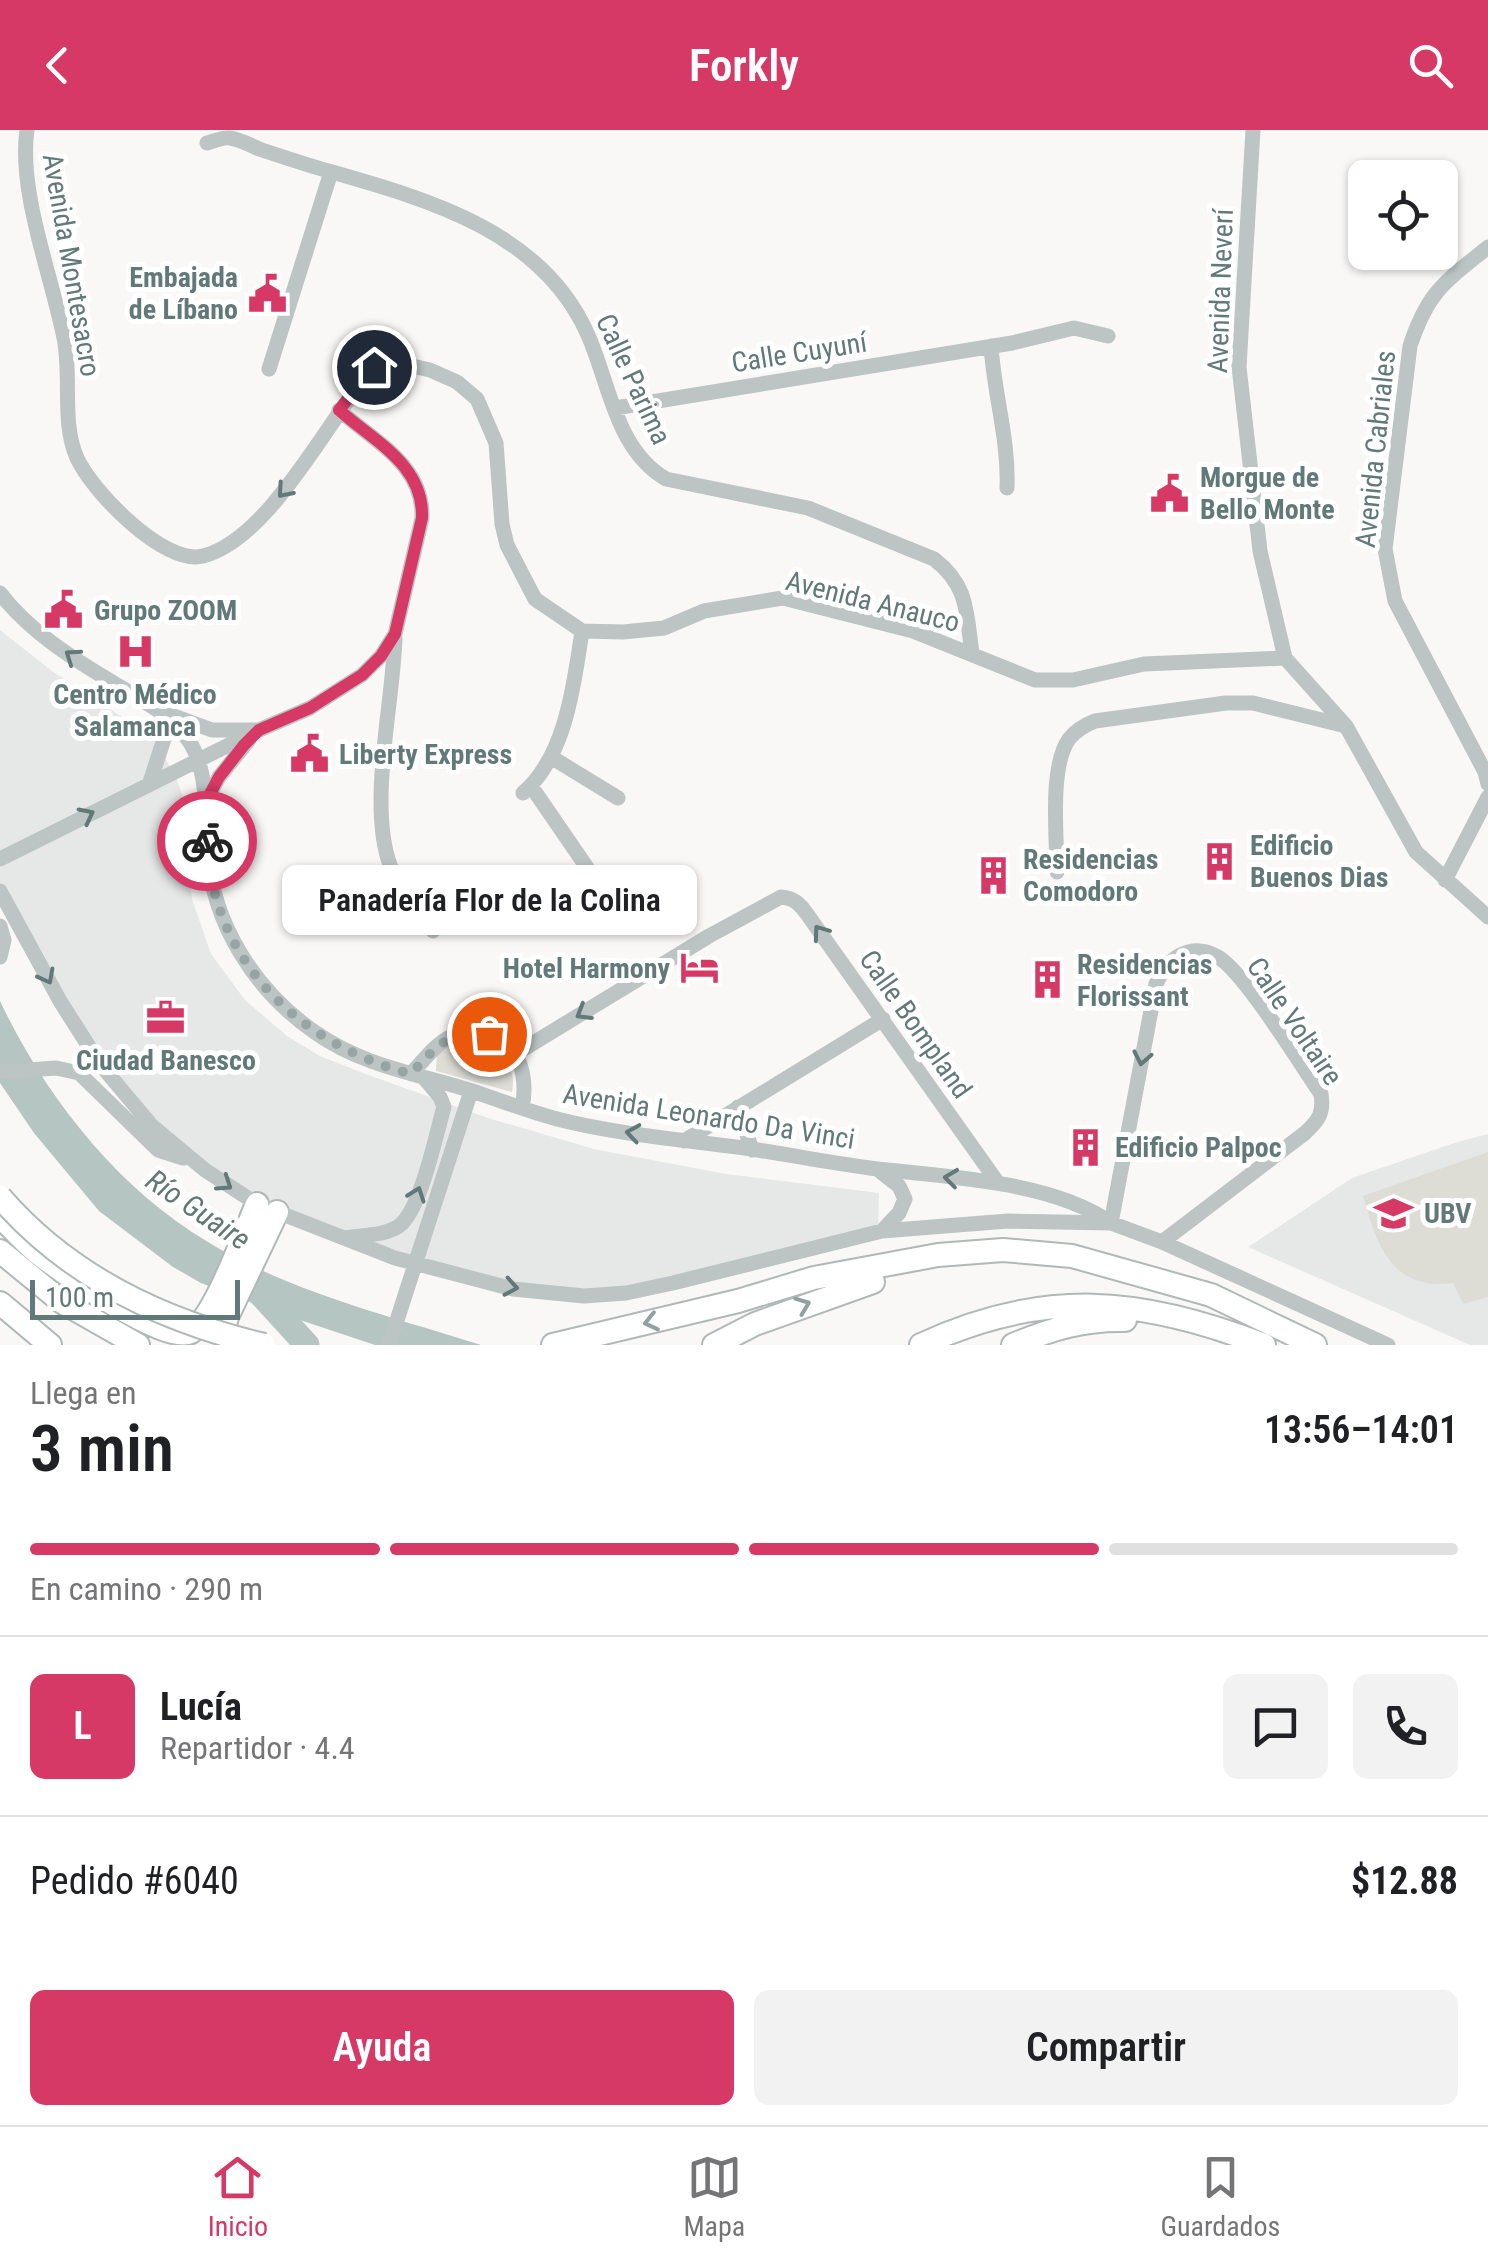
<!DOCTYPE html>
<html lang="es">
<meta charset="utf-8">
<style>
:root{--surface:#fff;--page:#f2f2f2;--text:#202124;--muted:#757577;--line:#e0e0e0;--accent:#d63966}
body{margin:0;font-family:"Roboto Condensed",sans-serif;background:var(--page);color:var(--text);height:100vh;display:flex;flex-direction:column;font-size:38px;white-space:nowrap}
*{box-sizing:border-box;margin:0}
p{font-size:32px;color:var(--muted)}
.icon{flex:none;width:55px;height:55px;fill:none;stroke:currentColor;stroke-width:2;stroke-linecap:round;stroke-linejoin:round}
.map{position:relative;height:1215px;overflow:hidden}
.side{display:flex;flex-direction:column;background:var(--surface);flex:1}
.side>*{flex:none}
.controls{position:absolute;left:1348px;top:30px;display:grid;gap:20px}
.controls a{display:grid;place-items:center;width:110px;height:110px;border-radius:15px;background:var(--surface);box-shadow:0 2px 8px #0004;font-size:50px}
.scale{position:absolute;left:30px;bottom:25px;width:210px;box-sizing:border-box;padding-left:10px;border:5px solid #617978;border-top:0;font-size:28px;line-height:35px;white-space:nowrap;color:#617978;-webkit-text-stroke:8px #fff;paint-order:stroke}
.pin{position:absolute;display:grid;place-items:center;width:85px;height:85px;color:#fff;margin:-42px;border:5px solid #fff;border-radius:50%;box-shadow:0 2px 10px #0007}
.courier{position:absolute;display:grid;place-items:center;width:100px;height:100px;margin:-50px;border:8px solid #d63966;border-radius:50%;background:#fff;color:#222;box-shadow:0 2px 12px #0007}
.bubble{position:absolute;height:70px;border-radius:15px;background:var(--surface);box-shadow:0 2px 8px #0004;font-size:32px;font-weight:600;line-height:70px;text-align:center}
.overview em{font-style:normal;font-weight:600}
.overview div{display:flex;flex-direction:column-reverse}
.overview{display:flex;align-items:center;justify-content:space-between;height:170px;padding:0 30px}
h1{font-size:65px;font-weight:600;line-height:75px}
.bar{display:grid;grid-template-columns:repeat(4,1fr);gap:15px 10px;align-content:center;height:120px;padding:0 30px}
.bar i{height:12px;border-radius:8px;background:var(--line)}
.bar .current{background:var(--accent)}
.bar p{grid-column:span 4}
.line{display:flex;align-items:center;gap:25px;padding:0 30px;border-top:2px solid var(--line)}
.line div{flex:1}
.round{display:grid;place-items:center;flex:none;width:105px;height:105px;border-radius:15px;background:var(--page)}
.cta{display:flex;gap:20px;margin-top:auto;padding:20px 30px}
.cta a{flex:1;height:115px;border-radius:15px;background:var(--accent);color:#fff;font-size:40px;font-weight:600;line-height:115px;text-align:center}
.cta a+a{background:var(--page);color:var(--text)}
header{display:flex;justify-content:space-between;align-items:center;height:130px;padding:0 30px;background:var(--accent);color:#fff;font-size:45px;font-weight:600}
.tab-bar{display:flex;justify-content:space-around;align-items:center;height:140px;border-top:2px solid var(--line);background:var(--surface);font-size:28px;color:var(--muted)}
.tab-bar a{display:grid;justify-items:center;gap:5px}
.tab-bar .current{color:var(--accent)}
.map>svg:first-child{display:block}
</style>
<header><svg class="icon" aria-label="back" viewBox="0 0 24 24"><path d="M15 5l-7 7 7 7"/></svg>Forkly<svg class="icon" aria-label="search" viewBox="0 0 24 24"><circle cx="10" cy="10" r="6"/><path d="M15 15l6 6"/></svg></header>
<div class="map">
<svg width="1488" height="1215" viewBox="0 0 1488 1215">
<rect width="100%" height="100%" fill="#f9f8f6"/>
<path fill="#e6e8e7" d="M0,500L52,541L148,604L156,613L175,645L183,667L192,769L211,824L245,870L287,906L320,926L363,943L488,988L594,1019L726,1044L879,1063L878,1103L622,1164L482,1148L285,1084L199,1038L90,927L59,884L0,768Z
M1488,1004V1215H1470L1248,1117L1352,1048L1457,1012Z"/>
<path fill="#ddddd6" d="M460,909C488,915 519,927 512,962L436,941L437,923Z
M1488,1022V1167L1463,1174L1453,1153C1391,1161 1377,1115 1363,1066Z"/>
<path fill="#b5c5c1" d="M0,871C45,966 117,1058 208,1112C290,1162 390,1186 481,1215H375L276,1182L201,1153L173,1137L99,1081L34,1003L0,953Z"/>
<g fill="none" stroke-linecap="round" stroke-linejoin="round">
<path stroke="#b5c5c1" stroke-width="25" d="M253,1156L307,1215"/>
<defs>
<path id="highway" d="M0,1086C12,1098 24,1112 38,1123C61,1141 165,1215 191,1202C215,1187 244,1104 257,1074
M0,1121L62,1172L138,1215
M0,1173L50,1215
M228,1215L224,1200L227,1187L277,1082
M553,1215L738,1171L814,1148L938,1125L1003,1120L1072,1126L1211,1165L1315,1215
M714,1215L755,1194L873,1152
M921,1215C1043,1158 1141,1167 1264,1215
M1013,1215C1051,1199 1084,1189 1125,1190"/>
</defs>
<use href="#highway" stroke="#b0b8b8" stroke-width="26"/>
<path stroke="#bcc4c4" stroke-width="15" d="M27,0C18,61 52,147 64,208C72,248 61,292 77,328C92,361 164,436 203,426C270,409 329,288 373,237L399,233L430,240L457,252L477,269L496,313L502,394L507,415L535,469L582,501L623,502L664,498L704,481L783,468L913,501L1035,550H1073L1144,534L1285,528
M1253,0L1239,237L1260,421L1285,528L1346,596L1416,722L1488,787
M207,13C214,11 223,7 230,8C239,9 250,15 259,19C283,27 307,35 332,42C430,70 543,102 588,205C610,255 616,320 666,349L808,378L934,429C969,456 966,483 972,523
M1488,117C1445,152 1428,161 1410,216L1385,419L1395,471L1485,642L1488,654
M991,216C994,264 1009,310 1007,358
M269,239L331,42
M615,278L1012,213L1074,198L1108,206
M0,463C29,501 72,528 112,552C141,570 168,582 189,611C208,639 206,688 208,722C212,794 256,862 316,903C359,933 407,942 456,956C490,966 523,980 557,989C620,1005 686,1010 751,1019C791,1025 830,1033 870,1038C942,1047 1051,1050 1111,1093
M395,508C393,574 368,674 390,735C398,758 419,780 433,801
M171,585L212,600H255
M551,627L618,668
M149,655L164,609L161,580
M531,656L588,739
M523,663C566,626 574,554 582,501
M204,675L219,647L249,610
M0,729L259,600L310,578L362,545L381,526L395,504L422,388C424,335 375,312 339,280
M1057,742C1057,707 1049,637 1069,609C1076,600 1085,595 1095,591L1226,573H1253L1346,596
M1445,750L1488,667
M0,761L60,871L100,934L152,996L205,1040L257,1074L395,1128L513,1159L584,1166L626,1163L673,1153L882,1101L1008,1091L1111,1093L1162,1112L1388,1215
M0,796L4,810L0,827
M517,923L709,806L781,767C794,768 800,774 807,784L998,1053
M0,942L56,938L79,943L158,1020L183,1028
M411,944C423,931 436,913 452,906C504,884 532,931 522,978
M738,977L752,1020
M684,1011L883,889
M881,1042L899,1056L905,1069L899,1083L882,1101
M1111,1093L1156,854C1167,828 1191,811 1218,827C1245,843 1300,934 1321,964C1324,983 1319,990 1305,1003L1162,1112
M344,1108C361,1105 384,1106 399,1096C421,1080 436,1004 444,977L440,967L424,948
M389,1215L471,961"/>
<use href="#highway" stroke="#fff" stroke-width="22"/>
<defs>
<path id="highway-bridge" d="M0,1067C69,1147 162,1191 264,1215"/>
</defs>
<use href="#highway-bridge" stroke="#b0b8b8" stroke-width="26" stroke-linecap="butt"/>
<use href="#highway-bridge" stroke="#fff" stroke-width="22"/>
</g>
<defs><path id="oneway-chevron" d="M-2-3.5L2.5 0L-2 3.5" fill="none" stroke-width="1.6" stroke-linecap="round" stroke-linejoin="round" transform="scale(2.5)"/></defs>
<g stroke="#617978">
<use href="#oneway-chevron" transform="translate(284 361) rotate(131)"/>
<use href="#oneway-chevron" transform="translate(72 526) rotate(-145)"/>
<use href="#oneway-chevron" transform="translate(87 685) rotate(-27)"/>
<use href="#oneway-chevron" transform="translate(820 802) rotate(-126)"/>
<use href="#oneway-chevron" transform="translate(47 847) rotate(62)"/>
<use href="#oneway-chevron" transform="translate(583 883) rotate(149)"/>
<use href="#oneway-chevron" transform="translate(1142 928) rotate(101)"/>
<use href="#oneway-chevron" transform="translate(633 1003) rotate(-171)"/>
<use href="#oneway-chevron" transform="translate(951 1048) rotate(-173)"/>
<use href="#oneway-chevron" transform="translate(225 1054) rotate(34)"/>
<use href="#oneway-chevron" transform="translate(417 1064) rotate(-70)"/>
<use href="#oneway-chevron" transform="translate(511 1157) rotate(10)"/>
</g>
<g stroke="#90a1a0">
<use href="#oneway-chevron" transform="translate(803 1175) rotate(-21)"/>
<use href="#oneway-chevron" transform="translate(651 1192) rotate(167)"/>
</g>
<g fill="none" stroke-linecap="round" stroke-linejoin="round">
<path stroke="#96a5a4" stroke-width="10" stroke-dasharray="0 18" d="M207,711C212,831 299,914 411,944C434,919 452,896 489,904"/>
<path stroke="#d63966" stroke-width="12" d="M207,711L204,675L219,647L244,615L259,600L310,578L335,562L362,545L381,526L395,504L422,388C424,335 375,312 339,280L374,237"/>
</g>
<defs>
<symbol id="civic-bare" viewBox="-9 -9 18 18"><path d="M-.6-6.5H3V-4.5H.6V-3L4-1V1h2V6H-6V1h2V-1L-.6-3ZM-1.2 2.5V6h2.4V2.5Z" fill="#d63966" stroke="#fff" stroke-width="2.5" paint-order="stroke"/></symbol>
<symbol id="hospital-bare" viewBox="-9 -9 18 18"><path d="M-5-5h3v3.5h4V-5h3V5h-3V1.5h-4V5h-3Z" fill="#d63966" stroke="#fff" stroke-width="2.5" paint-order="stroke"/></symbol>
<symbol id="building-bare" viewBox="-9 -9 18 18"><path d="M-4-6H4V6H1V3H-1V6H-4ZM-2.5-4.3h1.7v1.8h-1.7ZM.8-4.3h1.7v1.8H.8ZM-2.5-1h1.7V.8h-1.7ZM.8-1h1.7V.8H.8Z" fill="#d63966" stroke="#fff" stroke-width="2.5" paint-order="stroke"/></symbol>
<symbol id="hotel-bare" viewBox="-9 -9 18 18"><path d="M-6-4.5h1.5V1H6V5H4.5V3h-9V5H-6ZM-4 0a1.8 1.8 0 1 1 3.6 0ZM.5 0V-2.5h3Q6-2.5 6 0Z" fill="#d63966" stroke="#fff" stroke-width="2.5" paint-order="stroke"/></symbol>
<symbol id="office-bare" viewBox="-9 -9 18 18"><path d="M-6-3h4V-5.5h4V-3h4V5H-6ZM-1-4.5V-3h2v-1.5ZM-6 0V1H6V0Z" fill="#d63966" stroke="#fff" stroke-width="2.5" paint-order="stroke"/></symbol>
<symbol id="university-bare" viewBox="-9 -9 18 18"><path d="M0-5L7-2L0 1L-7-2ZM-4 1L0 2.5L4 1V4Q0 6-4 4Z" fill="#d63966" stroke="#fff" stroke-width="2.5" paint-order="stroke"/></symbol>
</defs>
<g fill-rule="evenodd">
<use href="#civic-bare" x="240" y="136" width="55" height="55"/>
<use href="#civic-bare" x="1142" y="336" width="55" height="55"/>
<use href="#civic-bare" x="36" y="452" width="55" height="55"/>
<use href="#hospital-bare" x="108" y="494" width="55" height="55"/>
<use href="#civic-bare" x="282" y="596" width="55" height="55"/>
<use href="#building-bare" x="1192" y="704" width="55" height="55"/>
<use href="#building-bare" x="966" y="718" width="55" height="55"/>
<use href="#hotel-bare" x="672" y="810" width="55" height="55"/>
<use href="#building-bare" x="1020" y="822" width="55" height="55"/>
<use href="#office-bare" x="138" y="860" width="55" height="55"/>
<use href="#building-bare" x="1058" y="990" width="55" height="55"/>
<use href="#university-bare" x="1366" y="1056" width="55" height="55"/>
</g>
<g text-anchor="middle" stroke-width="10" stroke-linejoin="round" paint-order="stroke">
<g font-size="28" fill="#617978" stroke="#fff">
<text transform="translate(72 135) rotate(80)" y="10">Avenida Montesacro</text>
<text transform="translate(1220 161) rotate(-88)" y="10">Avenida Neverí</text>
<text transform="translate(799 222) rotate(-9)" y="10">Calle Cuyuní</text>
<text transform="translate(634 249) rotate(65)" y="10">Calle Parima</text>
<text transform="translate(1375 319) rotate(-84)" y="10">Avenida Cabriales</text>
<text transform="translate(873 471) rotate(14)" y="10">Avenida Anauco</text>
<text transform="translate(1295 891) rotate(56)" y="10">Calle Voltaire</text>
<text transform="translate(916 894) rotate(55)" y="10">Calle Bompland</text>
<text transform="translate(709 986) rotate(9)" y="10">Avenida Leonardo Da Vinci</text>
</g>
<g font-size="28" font-weight="bold" fill="#617978" stroke="#fff" text-anchor="start">
<text x="238" y="157" text-anchor="end">Embajada<tspan x="238" dy="32">de Líbano</tspan></text>
<text x="1200" y="357">Morgue de<tspan x="1200" dy="32">Bello Monte</tspan></text>
<text x="94" y="490">Grupo ZOOM</text>
<text x="135" y="574" text-anchor="middle">Centro Médico<tspan x="135" dy="32">Salamanca</tspan></text>
<text x="339" y="634">Liberty Express</text>
<text x="1250" y="725">Edificio<tspan x="1250" dy="32">Buenos Dias</tspan></text>
<text x="1023" y="739">Residencias<tspan x="1023" dy="32">Comodoro</tspan></text>
<text x="1077" y="844">Residencias<tspan x="1077" dy="32">Florissant</tspan></text>
<text x="670" y="848" text-anchor="end">Hotel Harmony</text>
<text x="166" y="940" text-anchor="middle">Ciudad Banesco</text>
<text x="1115" y="1027">Edificio Palpoc</text>
<text x="1424" y="1093">UBV</text>
</g>
<g font-size="30" font-style="italic" fill="#607973" stroke="#fff">
<text transform="translate(198 1080) rotate(34)" y="10">Río Guaire</text>
</g>
</g>
</svg>
<div class="controls">
<a><svg class="icon" aria-label="locate" viewBox="0 0 24 24"><circle cx="12" cy="12" r="6"/><path d="M12 2v4M12 18v4M2 12h4M18 12h4"/></svg></a>
</div>
<div class="scale">100 m</div>
<div class="pin" style="left:489px;top:904px;background:#ea580c"><svg class="icon" aria-label="bag" viewBox="0 0 24 24"><path d="M5 8h14l-1 12H6zM9 8a3 3 0 0 1 6 0"/></svg></div>
<div class="pin" style="left:374px;top:237px;background:#1f2937"><svg class="icon" aria-label="home" viewBox="0 0 24 24"><path d="M3 11l9-7 9 7M6 9v11h12V9"/></svg></div>
<div class="courier" style="left:207px;top:711px"><svg class="icon" aria-label="bike" viewBox="0 0 24 24"><circle cx="6" cy="16" r="4"/><circle cx="18" cy="16" r="4"/><path d="M6 16l4-8h5l3 8M10 8l3 8H6M13 5h3"/></svg></div>
<div class="bubble" style="left:282px;top:735px;width:415px">Panadería Flor de la Colina</div>
</div>
<section class="side">
<div class="overview"><div><h1>3 min</h1><p>Llega en</p></div><em>13:56–14:01</em></div>
<div class="bar"><i class="current"></i><i class="current"></i><i class="current"></i><i></i><p>En camino · 290 m</p></div>
<div class="line" style="height:180px"><b class="round" style="background:var(--accent);color:#fff">L</b><div><b>Lucía</b><p>Repartidor · 4.4</p></div><a class="round"><svg class="icon" aria-label="chat" viewBox="0 0 24 24"><path d="M4 5h16v11H9l-5 4z"/></svg></a><a class="round"><svg class="icon" aria-label="phone" viewBox="0 0 24 24"><path d="M5 4h4l2 5-3 2q2 4 5 5l2-3 5 2v4C11 20 4 13 5 4z"/></svg></a></div>
<div class="line" style="height:130px"><div>Pedido #6040</div><b>$12.88</b></div>
<div class="cta"><a>Ayuda</a><a>Compartir</a></div>
</section>
<nav class="tab-bar">
<a class="current"><svg class="icon" aria-label="home" viewBox="0 0 24 24"><path d="M3 11l9-7 9 7M6 9v11h12V9"/></svg>Inicio</a>
<a><svg class="icon" aria-label="map" viewBox="0 0 24 24"><path d="M3 6l6-2 6 2 6-2v14l-6 2-6-2-6 2zM9 4v14M15 6v14"/></svg>Mapa</a>
<a><svg class="icon" aria-label="saved" viewBox="0 0 24 24"><path d="M7 4h10v16l-5-4-5 4z"/></svg>Guardados</a>
</nav>
